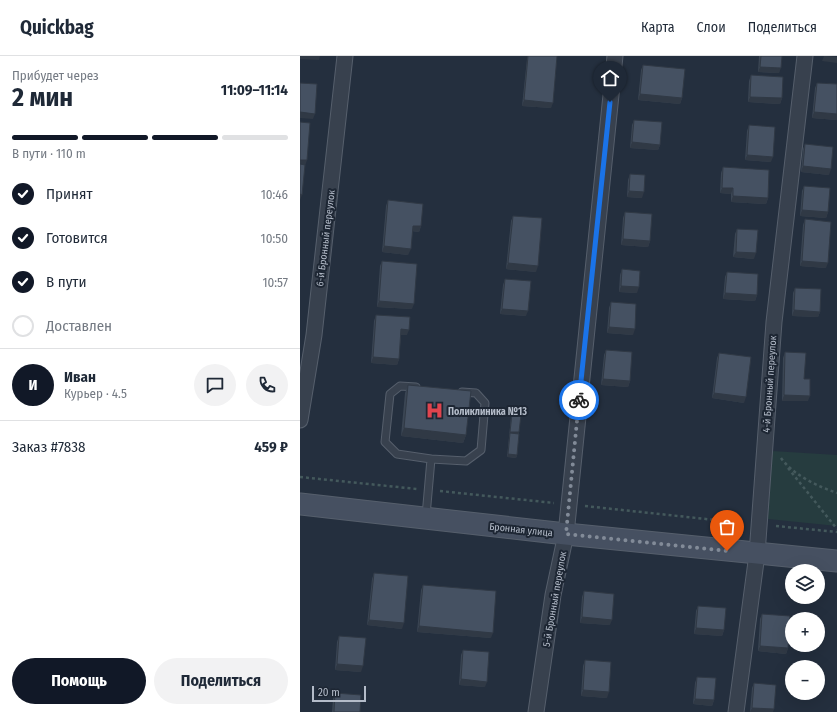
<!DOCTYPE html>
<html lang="ru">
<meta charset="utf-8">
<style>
:root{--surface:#fff;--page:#f2f2f3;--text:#1f2937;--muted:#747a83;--line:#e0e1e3;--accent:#111827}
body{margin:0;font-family:"Fira Sans Condensed",sans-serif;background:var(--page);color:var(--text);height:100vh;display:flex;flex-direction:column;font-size:15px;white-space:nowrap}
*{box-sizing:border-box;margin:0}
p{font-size:13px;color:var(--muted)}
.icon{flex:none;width:22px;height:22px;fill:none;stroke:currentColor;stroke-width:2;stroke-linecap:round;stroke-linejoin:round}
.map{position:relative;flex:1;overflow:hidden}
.drawer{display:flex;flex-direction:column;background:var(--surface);width:300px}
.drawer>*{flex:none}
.controls{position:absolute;left:485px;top:508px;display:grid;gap:8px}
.controls a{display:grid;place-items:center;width:40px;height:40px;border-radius:50%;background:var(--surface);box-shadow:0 4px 16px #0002;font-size:20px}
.scale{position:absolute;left:12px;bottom:10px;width:54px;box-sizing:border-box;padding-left:4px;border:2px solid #b4bcc9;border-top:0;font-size:11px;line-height:14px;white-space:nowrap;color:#b4bcc9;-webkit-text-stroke:3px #1d2633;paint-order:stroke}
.pin{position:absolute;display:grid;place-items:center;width:34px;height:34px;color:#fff;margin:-41px -17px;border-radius:50% 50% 50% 0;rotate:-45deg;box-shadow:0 0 4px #0007}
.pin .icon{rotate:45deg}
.courier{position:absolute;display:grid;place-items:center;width:40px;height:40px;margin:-20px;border:3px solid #1a73e8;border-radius:50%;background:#fff;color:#222;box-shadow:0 1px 5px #0007}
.headline em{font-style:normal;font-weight:700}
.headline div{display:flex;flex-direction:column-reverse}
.headline{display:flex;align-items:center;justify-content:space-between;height:68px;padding:0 12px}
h1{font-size:26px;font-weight:700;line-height:30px}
.bar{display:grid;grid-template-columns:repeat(4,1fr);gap:6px 4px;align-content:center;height:48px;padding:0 12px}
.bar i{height:5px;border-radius:3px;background:var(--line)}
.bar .on{background:var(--accent)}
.bar p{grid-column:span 4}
.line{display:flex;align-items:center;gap:10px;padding:0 12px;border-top:1px solid var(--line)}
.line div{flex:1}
.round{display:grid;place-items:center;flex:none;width:42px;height:42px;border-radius:21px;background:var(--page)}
ol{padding:0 12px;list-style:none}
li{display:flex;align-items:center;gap:12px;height:44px}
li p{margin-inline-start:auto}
li .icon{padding:4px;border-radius:50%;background:var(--accent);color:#fff;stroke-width:4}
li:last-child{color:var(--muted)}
li i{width:22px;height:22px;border:2px solid var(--line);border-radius:50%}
.cta{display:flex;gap:8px;margin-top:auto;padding:8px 12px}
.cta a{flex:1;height:46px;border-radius:24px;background:var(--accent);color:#fff;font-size:16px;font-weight:700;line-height:46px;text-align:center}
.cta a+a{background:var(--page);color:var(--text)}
header{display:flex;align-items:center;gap:24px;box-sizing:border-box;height:56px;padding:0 20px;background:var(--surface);border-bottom:1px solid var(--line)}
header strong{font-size:19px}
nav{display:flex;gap:22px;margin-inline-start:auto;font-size:14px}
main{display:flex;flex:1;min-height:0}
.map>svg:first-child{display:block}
</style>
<header>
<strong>Quickbag</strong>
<nav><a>Карта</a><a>Слои</a><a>Поделиться</a></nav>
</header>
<main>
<section class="drawer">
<div class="headline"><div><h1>2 мин</h1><p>Прибудет через</p></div><em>11:09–11:14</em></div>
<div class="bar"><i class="on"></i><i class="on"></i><i class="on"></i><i></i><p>В пути · 110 m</p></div>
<ol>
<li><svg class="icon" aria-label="check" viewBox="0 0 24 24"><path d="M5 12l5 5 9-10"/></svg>Принят<p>10:46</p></li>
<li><svg class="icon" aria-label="check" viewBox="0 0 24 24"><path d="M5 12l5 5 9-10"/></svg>Готовится<p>10:50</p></li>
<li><svg class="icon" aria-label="check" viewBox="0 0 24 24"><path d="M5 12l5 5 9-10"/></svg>В пути<p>10:57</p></li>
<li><i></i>Доставлен</li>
</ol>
<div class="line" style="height:72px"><b class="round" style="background:var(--accent);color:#fff">И</b><div><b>Иван</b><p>Курьер · 4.5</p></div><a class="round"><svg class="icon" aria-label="chat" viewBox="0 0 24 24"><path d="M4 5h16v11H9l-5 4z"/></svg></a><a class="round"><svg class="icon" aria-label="phone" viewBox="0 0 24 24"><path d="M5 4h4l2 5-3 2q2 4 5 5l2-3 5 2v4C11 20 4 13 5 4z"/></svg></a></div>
<div class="line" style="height:52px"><div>Заказ #7838</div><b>459 ₽</b></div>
<div class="cta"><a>Помощь</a><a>Поделиться</a></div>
</section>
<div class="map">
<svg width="537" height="656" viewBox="0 0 537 656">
<rect width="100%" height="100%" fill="#242f3e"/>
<path fill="#263c3f" d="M472,395L537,399V470L468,463Z"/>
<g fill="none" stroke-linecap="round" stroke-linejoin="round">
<defs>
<path id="lane" d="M116,331L100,330L90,338L85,386L97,398L131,403L126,460
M131,403L166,405L181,394L185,347L176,337L162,336"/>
<path id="street" d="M0,364L14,279L45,0
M236,656L253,539L266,478L315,0
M436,656L457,498L474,266L505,0"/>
<path id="secondary" d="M0,448L266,478L537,505"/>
</defs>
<use href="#lane" stroke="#565f6c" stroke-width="9"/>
<use href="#street" stroke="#565f6c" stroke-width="17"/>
<use href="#secondary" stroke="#565f6c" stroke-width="23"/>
<path stroke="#44595c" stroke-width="2.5" stroke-dasharray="3 3" stroke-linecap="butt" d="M481,402C493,419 517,430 537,437
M488,412L537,473
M0,421L117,433
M140,435L254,447
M285,450L443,467
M476,470L537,476"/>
<use href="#lane" stroke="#38414e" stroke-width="7"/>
<use href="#street" stroke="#38414e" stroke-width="15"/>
<use href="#secondary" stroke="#465061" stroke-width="21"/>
</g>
<path fill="#3b4654" d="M228,0H257L251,52L222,50L227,3Z
M459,0H482L479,17L458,16Z
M343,9L382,42L380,48L338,44L341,14Z
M451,19L482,42L480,48L448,46L449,25Z
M517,27L537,28V64L512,62L515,32Z
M334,64L360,89L358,94L330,92L332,69Z
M449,69L471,106L445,104L447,75Z
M505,88L529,119L501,116L503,93Z
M423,111L468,142L466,148L431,146V138L420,137L421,117Z
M330,118L342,142L327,141L328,124Z
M504,130L528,156L526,162L500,160L502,135Z
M88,144L121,170L119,176L112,175L108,199L82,196L86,150Z
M325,156L350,185L348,191L321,189L323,162Z
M213,160L236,216L206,213L211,165Z
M505,163L526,212L500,210L503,169Z
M437,173L454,203L433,201L435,178Z
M82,205L112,253L77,251L80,210Z
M322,213L337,237L319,236L320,219Z
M427,216L457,239L455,245L423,243L425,221Z
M205,223L226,260L200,258L203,229Z
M495,232L520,256L518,261L492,260L493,237Z
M311,246L333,279L307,277L309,252Z
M76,259L107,279H101L99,303L97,309L71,307L74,265Z
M306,294L330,325L328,331L301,329L304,299Z
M485,296L504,323L508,345H482L483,302Z
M419,297L444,347L412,342L417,302Z
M108,329L166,379L163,387L101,380L105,337Z
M212,358L219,376L217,399L216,402L207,401L211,361Z
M74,517L102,573L67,569L72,523Z
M123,529L191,582L117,576L121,534Z
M284,535L310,569L280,567L282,541Z
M398,550L424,574L422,580L394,578L396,555Z
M462,558L488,592L486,598L458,595L460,563Z
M39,580L61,616L35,614L37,586Z
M163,594L185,631L159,629L161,599Z
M285,604L307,642L281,640L283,610Z
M397,621L414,644L412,650L393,648L395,627Z
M454,627L473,656H450L452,632Z
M35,637L60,656H32L33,643Z"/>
<path fill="#303945" d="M0,0H20L19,4L0,3Z
M524,0L537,1V7L522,5Z
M460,11L481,12L479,17L458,16Z
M340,38L382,42L380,48L338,44Z
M450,41L482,42L480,48L448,46Z
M224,44L253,47L251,52L222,50Z
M0,56L15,58L13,63L0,62Z
M514,56L537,58V64L512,62Z
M332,86L360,89L358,94L330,92Z
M447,99L473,101L471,106L445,104Z
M0,104H7L5,110L0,109Z
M503,110L531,113L529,119L501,116Z
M422,132H433L431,138L420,137Z
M329,135L344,136L342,142L327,141Z
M0,138L2,139L0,144Z
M433,140L468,142L466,148L431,146Z
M502,154L528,156L526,162L500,160Z
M113,170H121L119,176L111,175Z
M323,183L350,185L348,191L321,189Z
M84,190L111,193L108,199L82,196Z
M436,196L456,197L454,203L433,201Z
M502,205L528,207L526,212L500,210Z
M208,207L238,210L236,216L206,213Z
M321,230L339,231L337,237L319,236Z
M425,237L457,239L455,245L423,243Z
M79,245L114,248L112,253L77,251Z
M202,253L228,255L226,260L200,258Z
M494,254L520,256L518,261L492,260Z
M309,271L335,273L333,279L307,277Z
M101,273L109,274L107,279H99Z
M73,301L99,303L97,309L71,307Z
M303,323L330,325L328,331L301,329Z
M414,337L446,341L444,347L412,342Z
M484,339L510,340L508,345H482Z
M104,372L166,379L163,387L101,380Z
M210,376H219L218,379L209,378Z
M208,398L217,399L216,402L207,401Z
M282,561L312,564L310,569L280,567Z
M69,564L104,567L102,573L67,569Z
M119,570L193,577L191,582L117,576Z
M396,572L424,574L422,580L394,578Z
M460,590L488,592L486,598L458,595Z
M37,608L63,610L61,616L35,614Z
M161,623L187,626L185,631L159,629Z
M283,634L309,636L307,642L281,640Z
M395,643L414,644L412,650L393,648Z
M452,652L474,653L473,656H450Z"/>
<path fill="#455162" stroke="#303945" d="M228,0H257L253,47L224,44Z
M461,0H482L481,12L460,11Z
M343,9L385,13L382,42L340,38Z
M451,19L483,21L482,42L450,41Z
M0,27L17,28L15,58L0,56Z
M517,27L537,28V58L514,56Z
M334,64L362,66L360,89L332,86Z
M0,66L10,67L7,104H0Z
M449,69L475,71L473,101L447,99Z
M505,88L533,91L531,113L503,110Z
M0,108L5,109L2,139L0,138Z
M423,111L469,114L468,142L433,140V132H422Z
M330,118L345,119L344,136L329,135Z
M504,130L530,132L528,156L502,154Z
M88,144L123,148L121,170H113L111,193L84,190Z
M325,156L352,158L350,185L323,183Z
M213,160L242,162L238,210L208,207Z
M505,163L531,166L528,207L502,205Z
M437,173L458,174L456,197L436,196Z
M82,205L117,208L114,248L79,245Z
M322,213L340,215L339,231L321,230Z
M427,216L458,218L457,239L425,237Z
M205,223L231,225L228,255L202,253Z
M495,232L521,233L520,256L494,254Z
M311,246L336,248L335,273L309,271Z
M76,259L110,261L109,274L101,273L99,303L73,301Z
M306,294L332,296L330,325L303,323Z
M485,296L506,297L504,323H510V340L484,339Z
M419,297L451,301L446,341L414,337Z
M108,329L171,335L166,379L104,372Z
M212,358L221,359L219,376H210Z
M210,377L219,378L217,399L208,398Z
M74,517L108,520L104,567L69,564Z
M123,529L196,535L193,577L119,570Z
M284,535L314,538L312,564L282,561Z
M398,550L426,552L424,574L396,572Z
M462,558L490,560L488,592L460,590Z
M39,580L66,582L63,610L37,608Z
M163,594L189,596L187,626L161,623Z
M285,604L311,606L309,636L283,634Z
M397,621L416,622L414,644L395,643Z
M454,627L476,629L474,653L452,652Z
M35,637L61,639L60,656H34Z"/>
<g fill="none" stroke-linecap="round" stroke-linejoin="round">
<path stroke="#828b98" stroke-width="4" stroke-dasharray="0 7.2" d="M279,344L266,478L427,495"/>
<path stroke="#1a73e8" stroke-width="5" d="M279,344L310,46"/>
</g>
<defs>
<symbol id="hospital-bare" viewBox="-9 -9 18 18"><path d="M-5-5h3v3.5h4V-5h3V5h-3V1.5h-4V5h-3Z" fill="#e0444e" stroke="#1d2633" stroke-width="2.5" paint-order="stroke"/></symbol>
</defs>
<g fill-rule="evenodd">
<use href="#hospital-bare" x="122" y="342" width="25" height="25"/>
</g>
<g text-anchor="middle" stroke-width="4" stroke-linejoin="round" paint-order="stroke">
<g font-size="10" fill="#b4bcc9" stroke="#1d2633">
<text transform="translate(25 182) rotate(-83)" y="4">6-й Бронный переулок</text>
<text transform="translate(469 328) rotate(-86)" y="4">4-й Бронный переулок</text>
<text transform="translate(221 473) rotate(6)" y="4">Бронная улица</text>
<text transform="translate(254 543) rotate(-80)" y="4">5-й Бронный переулок</text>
</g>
<g font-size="10" font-weight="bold" fill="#b4bcc9" stroke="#1d2633" text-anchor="start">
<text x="148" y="359">Поликлиника №13</text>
</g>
</g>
</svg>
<div class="controls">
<a><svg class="icon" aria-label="layers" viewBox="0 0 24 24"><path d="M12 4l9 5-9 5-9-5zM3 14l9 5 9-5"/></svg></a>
<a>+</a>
<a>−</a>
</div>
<div class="scale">20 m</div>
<div class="pin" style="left:427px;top:495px;background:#ea580c"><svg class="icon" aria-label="bag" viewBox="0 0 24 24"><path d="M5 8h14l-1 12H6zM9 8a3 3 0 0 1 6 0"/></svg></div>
<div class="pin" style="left:310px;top:46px;background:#1f2937"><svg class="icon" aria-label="home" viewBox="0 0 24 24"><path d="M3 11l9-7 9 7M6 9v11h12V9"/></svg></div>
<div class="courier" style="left:279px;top:344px"><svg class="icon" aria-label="bike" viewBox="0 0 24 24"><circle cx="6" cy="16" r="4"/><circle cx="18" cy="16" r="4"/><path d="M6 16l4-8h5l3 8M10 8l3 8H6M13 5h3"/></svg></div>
</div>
</main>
